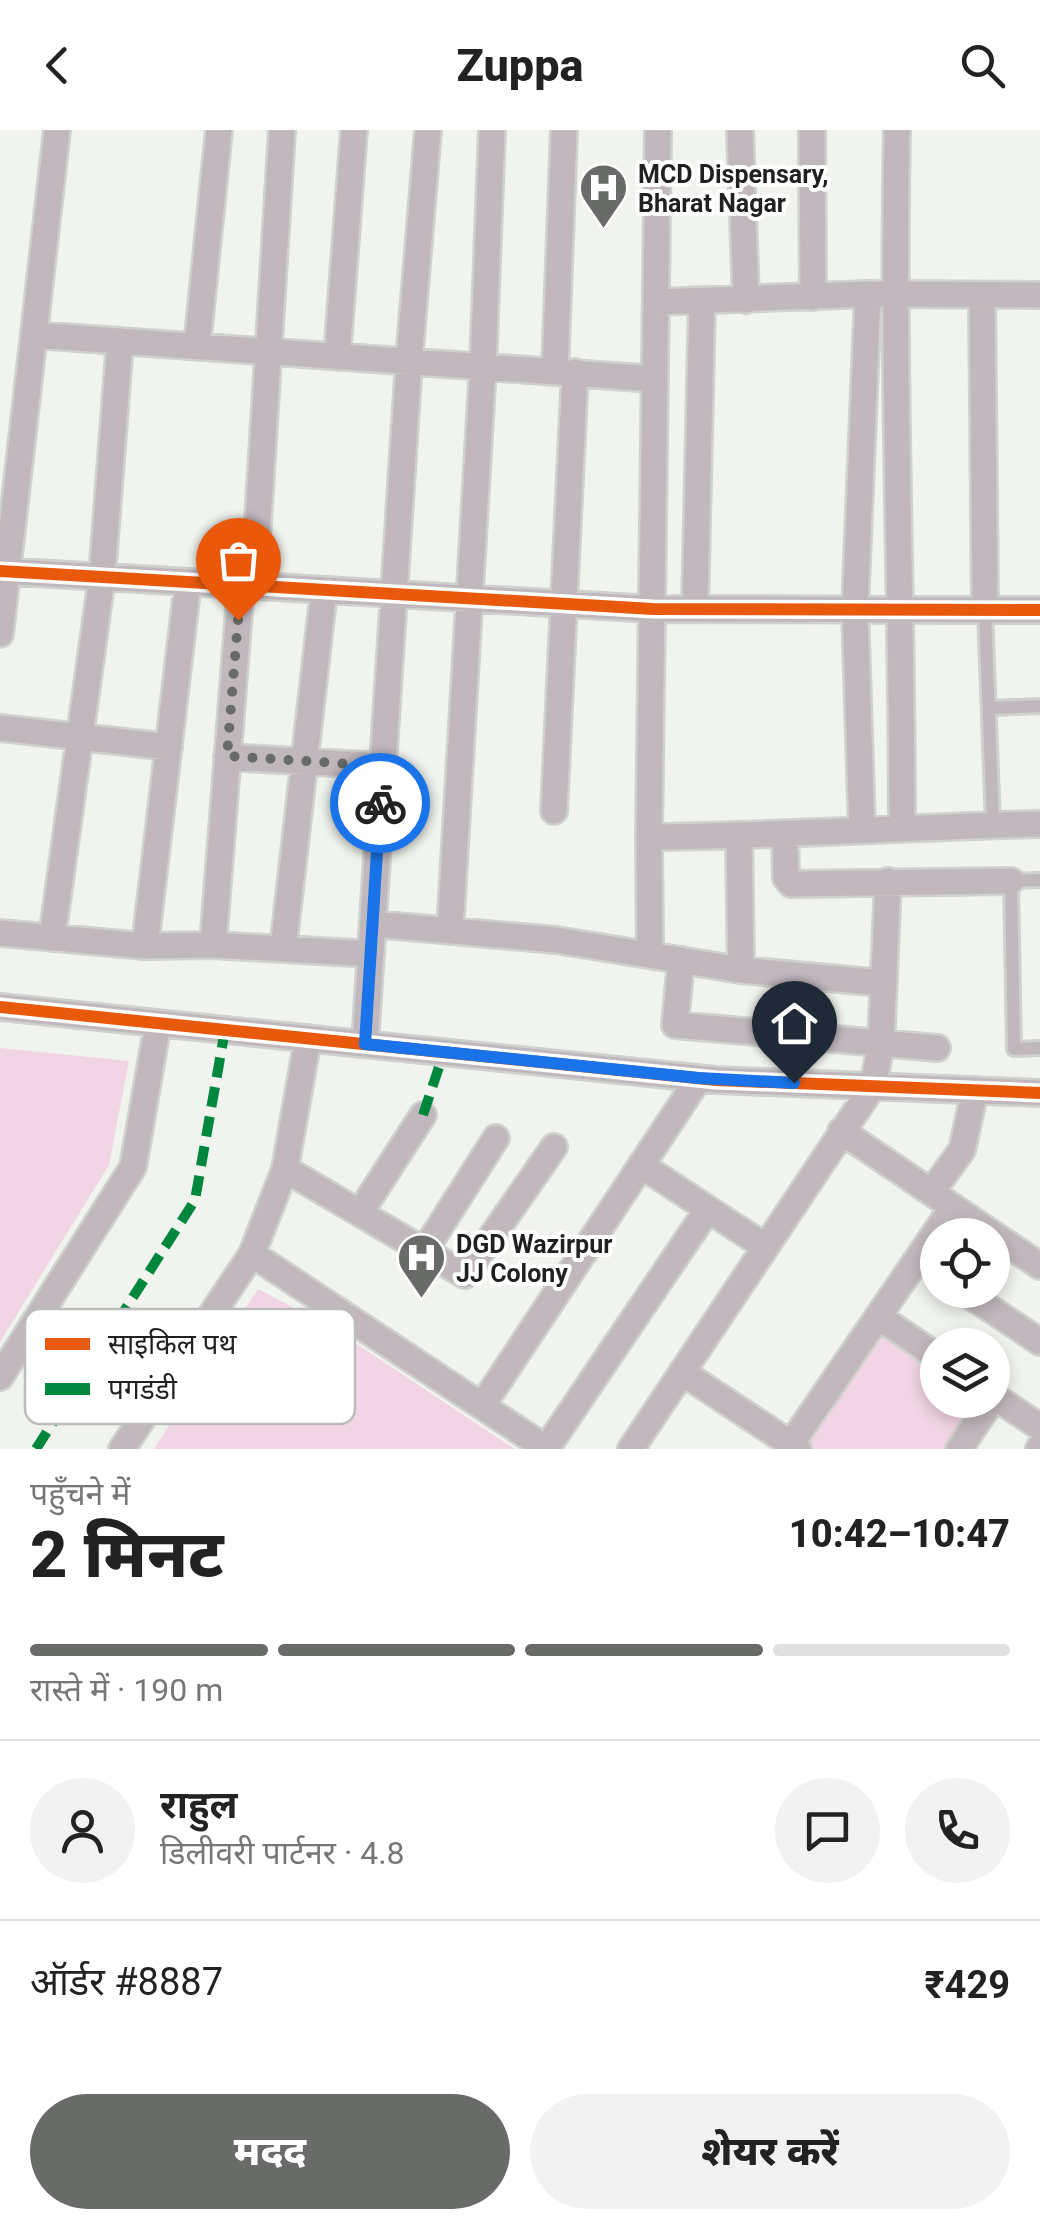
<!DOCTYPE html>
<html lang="hi">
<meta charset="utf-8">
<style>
:root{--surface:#fff;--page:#f2f2f2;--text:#222;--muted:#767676;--line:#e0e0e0;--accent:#686b67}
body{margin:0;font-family:Roboto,"Noto Sans Devanagari",sans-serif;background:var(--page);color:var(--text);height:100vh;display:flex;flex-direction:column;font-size:38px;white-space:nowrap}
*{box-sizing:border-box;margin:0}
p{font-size:32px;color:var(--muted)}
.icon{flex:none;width:55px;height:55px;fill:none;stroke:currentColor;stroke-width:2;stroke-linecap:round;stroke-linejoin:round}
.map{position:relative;height:1319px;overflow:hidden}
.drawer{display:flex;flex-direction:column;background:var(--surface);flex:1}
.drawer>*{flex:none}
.controls{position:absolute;left:920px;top:1088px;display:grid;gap:20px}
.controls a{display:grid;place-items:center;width:90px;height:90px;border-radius:50%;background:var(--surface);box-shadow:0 5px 15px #0003;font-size:50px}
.pin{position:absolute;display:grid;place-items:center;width:85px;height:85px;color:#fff;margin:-102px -42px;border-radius:50% 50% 50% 0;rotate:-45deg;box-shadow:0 0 10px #0007}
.pin .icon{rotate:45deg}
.courier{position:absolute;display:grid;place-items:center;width:100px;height:100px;margin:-50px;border:8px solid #1a73e8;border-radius:50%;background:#fff;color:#222;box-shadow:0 2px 12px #0007}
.head em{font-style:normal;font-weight:800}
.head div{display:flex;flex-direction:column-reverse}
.head{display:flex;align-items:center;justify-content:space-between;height:170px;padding:0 30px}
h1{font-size:65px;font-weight:800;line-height:75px}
.bar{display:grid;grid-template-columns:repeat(4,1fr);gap:15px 10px;align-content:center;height:120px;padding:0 30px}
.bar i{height:12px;border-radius:8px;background:var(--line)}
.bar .active{background:var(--accent)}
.bar p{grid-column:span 4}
.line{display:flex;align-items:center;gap:25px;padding:0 30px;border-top:2px solid var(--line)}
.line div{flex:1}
.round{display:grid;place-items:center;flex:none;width:105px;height:105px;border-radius:52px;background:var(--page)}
.action{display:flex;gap:20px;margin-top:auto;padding:20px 30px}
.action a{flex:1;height:115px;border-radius:60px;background:var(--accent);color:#fff;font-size:40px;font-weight:800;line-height:115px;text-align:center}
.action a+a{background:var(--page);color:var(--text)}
header{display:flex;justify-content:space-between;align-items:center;height:130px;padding:0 30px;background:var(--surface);font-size:45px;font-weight:800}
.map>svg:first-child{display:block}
</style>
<header><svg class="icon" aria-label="back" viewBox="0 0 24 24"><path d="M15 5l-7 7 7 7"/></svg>Zuppa<svg class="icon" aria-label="search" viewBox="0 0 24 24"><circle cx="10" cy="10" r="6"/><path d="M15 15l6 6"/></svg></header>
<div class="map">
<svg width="1040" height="1319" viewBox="0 0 1040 1319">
<rect width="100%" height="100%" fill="#f1f4ee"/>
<path fill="#f1d5e4" d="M0,918L129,931L109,1035L0,1212Z
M258,1159L331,1197L515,1319H154Z
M879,1194L937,1232L938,1270H981L949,1319H805L801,1316Z"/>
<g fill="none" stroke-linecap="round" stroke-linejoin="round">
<defs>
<path id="lane" d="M985,480L993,695
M990,578L1040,576
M1040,750L1011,751L1014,919L1040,918"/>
<path id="street" d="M740,0L746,170
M812,0L813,167
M897,0C892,232 902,465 902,697
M982,166L985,480
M656,172L868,164L1040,165
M35,205L655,249
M197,216L219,0
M337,227L354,0
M555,241L564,0
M0,441L653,479L1040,480
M254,456L282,0
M695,479L702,171
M0,504L57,0
M0,598L169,617
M227,627L382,636
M554,681L575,242
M862,700L855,479L868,164
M739,706L741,840
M785,706L786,748L791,754L1011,751
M649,707C779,706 909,697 1040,694
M373,794L556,810L741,840L882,853
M450,801L483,236L492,0
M0,803L145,816L213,815L371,824
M52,808L102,447L120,211
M213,815L241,455
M145,816L188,452
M283,819L324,460
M650,825L649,707L658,0
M681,830L675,895L937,918
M0,877L716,950L1040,963
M365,914L409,231L428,0
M841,1001L1040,1136
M641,1035L764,1116
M285,1039L465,1145L554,1017
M931,1062L962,1020L975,960
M361,1081L423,985
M423,1123L496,1008
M252,1124L547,1319
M962,1160L1040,1212
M879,1187L938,1227
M682,1242L798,1319
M0,1247L133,1037L158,893
M992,1265L1040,1297
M482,1276L699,948
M791,1314L953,1077
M122,1319L252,1124L285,1039L308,908
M546,1319L708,1079
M631,1319L873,956L881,915L888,751
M959,1319L992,1270
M1039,1319L1040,1317"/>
</defs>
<use href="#lane" stroke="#cfd1ce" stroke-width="18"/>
<use href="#street" stroke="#cfd1ce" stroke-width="30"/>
<use href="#lane" stroke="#c1b8bd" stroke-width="12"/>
<use href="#street" stroke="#c1b8bd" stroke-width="25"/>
<path stroke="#00873e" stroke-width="10" stroke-dasharray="20 10" stroke-linecap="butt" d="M423,985L444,922
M102,1216L164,1256
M36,1319L195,1070L225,900"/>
<defs>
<path id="cycleway" d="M0,441L653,479L1040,480
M0,877L716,950L1040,963"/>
</defs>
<use href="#cycleway" stroke="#fff" stroke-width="19"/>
<use href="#cycleway" stroke="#e8590c" stroke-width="12"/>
</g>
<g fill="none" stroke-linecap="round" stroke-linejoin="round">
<path stroke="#686b67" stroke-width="10" stroke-dasharray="0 18" d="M238,490L227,626L382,636L380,673"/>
<path stroke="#1a73e8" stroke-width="12" d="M380,673L365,914L699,948L794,953"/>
</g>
<defs>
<symbol id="hospital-pin" viewBox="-11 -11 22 30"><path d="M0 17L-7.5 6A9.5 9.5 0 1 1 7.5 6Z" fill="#686b67" stroke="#fff"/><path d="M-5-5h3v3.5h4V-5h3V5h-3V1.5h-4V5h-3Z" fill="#fff"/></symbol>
</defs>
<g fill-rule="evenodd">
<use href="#hospital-pin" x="576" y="30" width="55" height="75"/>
<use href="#hospital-pin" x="394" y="1100" width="55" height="75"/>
</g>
<g text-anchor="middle" stroke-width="8" stroke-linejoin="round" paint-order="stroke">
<g font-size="25" font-weight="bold" fill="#1f211e" stroke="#fff" text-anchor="start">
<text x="638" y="53">MCD Dispensary,<tspan x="638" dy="29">Bharat Nagar</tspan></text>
<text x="456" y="1123">DGD Wazirpur<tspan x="456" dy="29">JJ Colony</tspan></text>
</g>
</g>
<rect x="25" y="1179" width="330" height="115" rx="15" fill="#fff" stroke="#bcbcbc" stroke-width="2.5"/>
<rect x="45" y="1208" width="45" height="12" fill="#e8590c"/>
<rect x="45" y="1253" width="45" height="12" fill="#00873e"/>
<g font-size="28" fill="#1f211e">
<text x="108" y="1224">साइकिल पथ</text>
<text x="108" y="1269">पगडंडी</text>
</g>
</svg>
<div class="controls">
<a><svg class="icon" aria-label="locate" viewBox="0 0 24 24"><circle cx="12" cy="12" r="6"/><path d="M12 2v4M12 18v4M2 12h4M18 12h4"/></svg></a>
<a><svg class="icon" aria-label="layers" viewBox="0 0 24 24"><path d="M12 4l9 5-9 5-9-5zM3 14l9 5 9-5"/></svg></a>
</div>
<div class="pin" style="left:238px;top:490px;background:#ea580c"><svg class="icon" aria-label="bag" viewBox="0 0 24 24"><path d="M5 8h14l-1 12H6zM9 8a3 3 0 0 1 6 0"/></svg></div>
<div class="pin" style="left:794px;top:953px;background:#1f2937"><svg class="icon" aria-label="home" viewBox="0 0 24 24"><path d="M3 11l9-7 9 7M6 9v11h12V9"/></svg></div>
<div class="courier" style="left:380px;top:673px"><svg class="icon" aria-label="bike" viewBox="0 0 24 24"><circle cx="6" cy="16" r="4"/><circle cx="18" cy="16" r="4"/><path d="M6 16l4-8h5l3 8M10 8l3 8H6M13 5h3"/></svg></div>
</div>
<section class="drawer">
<div class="head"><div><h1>2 मिनट</h1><p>पहुँचने में</p></div><em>10:42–10:47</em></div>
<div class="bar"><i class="active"></i><i class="active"></i><i class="active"></i><i></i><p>रास्ते में · 190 m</p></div>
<div class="line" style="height:180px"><a class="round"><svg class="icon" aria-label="person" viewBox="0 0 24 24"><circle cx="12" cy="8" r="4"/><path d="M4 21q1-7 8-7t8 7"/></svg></a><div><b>राहुल</b><p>डिलीवरी पार्टनर · 4.8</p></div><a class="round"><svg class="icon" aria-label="chat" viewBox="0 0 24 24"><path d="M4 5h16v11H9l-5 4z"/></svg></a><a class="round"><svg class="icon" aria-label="phone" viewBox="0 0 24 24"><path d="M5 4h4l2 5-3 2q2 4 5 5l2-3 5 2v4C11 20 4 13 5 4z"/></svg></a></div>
<div class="line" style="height:130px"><div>ऑर्डर #8887</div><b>₹429</b></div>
<div class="action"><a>मदद</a><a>शेयर करें</a></div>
</section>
